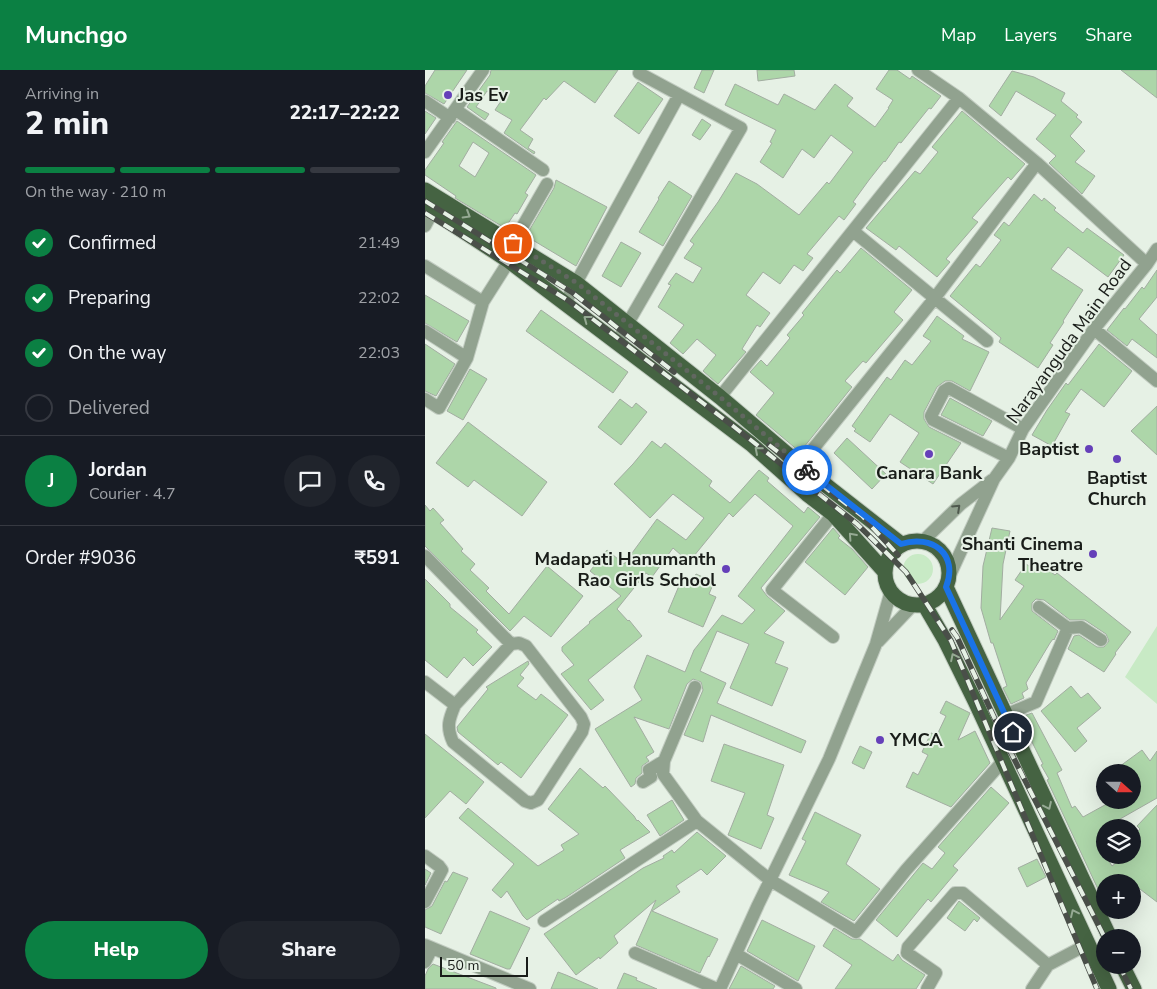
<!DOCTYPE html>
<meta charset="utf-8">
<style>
:root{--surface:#171b24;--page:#20242c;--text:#f1f3f6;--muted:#9ea1a6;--line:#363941;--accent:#0b8043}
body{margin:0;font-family:"Nunito Sans",sans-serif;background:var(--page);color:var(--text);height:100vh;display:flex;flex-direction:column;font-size:19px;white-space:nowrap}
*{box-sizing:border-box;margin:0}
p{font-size:16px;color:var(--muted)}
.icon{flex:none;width:28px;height:28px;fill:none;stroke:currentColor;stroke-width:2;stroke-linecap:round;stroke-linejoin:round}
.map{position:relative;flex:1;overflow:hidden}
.drawer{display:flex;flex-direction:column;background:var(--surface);width:425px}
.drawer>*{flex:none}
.needle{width:32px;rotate:111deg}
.buttons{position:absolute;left:671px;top:694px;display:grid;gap:10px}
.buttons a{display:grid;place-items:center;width:45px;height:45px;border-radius:50%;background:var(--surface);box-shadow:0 5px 20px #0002;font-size:25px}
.scale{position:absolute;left:15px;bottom:12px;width:88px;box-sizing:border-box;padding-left:5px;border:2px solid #191d19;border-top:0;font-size:14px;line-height:18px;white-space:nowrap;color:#191d19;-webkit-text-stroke:4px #e6f1e5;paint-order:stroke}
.pin{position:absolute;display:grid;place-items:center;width:42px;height:42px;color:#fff;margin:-21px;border:2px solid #fff;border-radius:50%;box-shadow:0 1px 5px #0007}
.courier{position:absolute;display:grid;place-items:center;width:50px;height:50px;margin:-25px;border:4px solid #1a73e8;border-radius:50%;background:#fff;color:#222;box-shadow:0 1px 6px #0007}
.head em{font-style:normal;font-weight:800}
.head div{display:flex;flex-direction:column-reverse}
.head{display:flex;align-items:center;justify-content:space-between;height:85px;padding:0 25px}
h1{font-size:32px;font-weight:800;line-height:38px}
.bar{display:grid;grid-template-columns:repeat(4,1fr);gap:8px 5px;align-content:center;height:60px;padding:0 25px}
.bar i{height:6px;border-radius:4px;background:var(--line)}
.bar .current{background:var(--accent)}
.bar p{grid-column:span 4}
.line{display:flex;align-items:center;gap:12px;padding:0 25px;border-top:1px solid var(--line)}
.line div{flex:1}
.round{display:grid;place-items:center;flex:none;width:52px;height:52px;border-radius:26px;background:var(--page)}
ol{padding:0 25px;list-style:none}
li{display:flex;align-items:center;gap:15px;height:55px}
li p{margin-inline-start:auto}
li .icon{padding:5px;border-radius:50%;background:var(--accent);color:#fff;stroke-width:4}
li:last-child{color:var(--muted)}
li i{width:28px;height:28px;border:2px solid var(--line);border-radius:50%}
.action{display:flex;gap:10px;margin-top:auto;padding:10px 25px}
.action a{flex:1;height:58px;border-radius:30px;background:var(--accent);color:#fff;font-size:20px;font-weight:800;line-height:58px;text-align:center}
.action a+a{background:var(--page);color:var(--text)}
header{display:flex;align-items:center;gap:30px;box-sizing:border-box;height:70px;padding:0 25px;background:var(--accent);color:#fff}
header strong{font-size:24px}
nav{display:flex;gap:28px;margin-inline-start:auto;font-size:18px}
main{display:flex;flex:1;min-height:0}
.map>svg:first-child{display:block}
</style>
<header>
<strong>Munchgo</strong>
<nav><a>Map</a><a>Layers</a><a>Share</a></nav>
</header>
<main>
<section class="drawer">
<div class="head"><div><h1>2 min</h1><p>Arriving in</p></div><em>22:17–22:22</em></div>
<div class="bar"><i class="current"></i><i class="current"></i><i class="current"></i><i></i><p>On the way · 210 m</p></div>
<ol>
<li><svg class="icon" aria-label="check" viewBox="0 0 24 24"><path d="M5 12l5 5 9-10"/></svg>Confirmed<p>21:49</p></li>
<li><svg class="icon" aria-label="check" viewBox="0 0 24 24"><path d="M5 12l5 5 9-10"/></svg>Preparing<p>22:02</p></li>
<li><svg class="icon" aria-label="check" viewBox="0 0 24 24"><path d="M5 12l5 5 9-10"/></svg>On the way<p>22:03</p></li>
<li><i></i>Delivered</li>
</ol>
<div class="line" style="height:90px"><b class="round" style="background:var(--accent);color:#fff">J</b><div><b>Jordan</b><p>Courier · 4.7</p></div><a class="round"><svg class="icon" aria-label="chat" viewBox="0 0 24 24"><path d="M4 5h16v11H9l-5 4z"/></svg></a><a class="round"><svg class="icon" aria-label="phone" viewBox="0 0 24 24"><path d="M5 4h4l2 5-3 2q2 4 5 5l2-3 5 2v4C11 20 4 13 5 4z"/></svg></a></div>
<div class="line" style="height:65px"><div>Order #9036</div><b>₹591</b></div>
<div class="action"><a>Help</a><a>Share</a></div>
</section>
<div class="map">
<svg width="732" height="919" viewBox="0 0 732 919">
<rect width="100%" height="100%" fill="#e6f1e5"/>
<path fill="#c8eac5" d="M478 499a15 15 0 1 1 30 0a15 15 0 1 1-30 0Z
M732,556V634L700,607Z"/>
<path fill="#add6a9" stroke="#a2ada1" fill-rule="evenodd" d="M10,0H42L19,34L0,23V16Z
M66,0H193L170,33L139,11L121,30L119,28L95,60L108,69L103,78L110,82L109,84L79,63L87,50L70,40L76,31L62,21L51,37L64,44L60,50L42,37L65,5Z
M277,0H289L279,23L269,18Z
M332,0H369L370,6L333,11Z
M464,0H472L485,9L487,6L516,26L506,39L504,38L476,73L474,72L460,92L459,91L444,110L428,132L431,134L419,150L414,146L382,184L388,188L378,201L369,195L355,214L338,202L321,225L345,243L335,257L332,255L317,279L321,282L293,314L278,301L291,285L272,269L258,284L245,273L259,255L233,237L246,215L243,214L251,203L268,213L277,198L259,188L269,174L265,171L293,132L311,103L332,114L374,145L402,112L404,114L428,82L406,65L389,88L377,79L358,108L335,92L347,73L345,72L351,60L300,35L310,14L353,35L359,24L390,40L410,14L428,28L422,36L450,57L464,38H463L468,30L451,19Z
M696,0H732V28Z
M587,1L609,7L640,23L636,31L653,45L651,47L657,52L645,66L660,81L650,92L670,106L657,124L624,93L631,86L611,69L631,45L591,21L576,46L564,36Z
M213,12L238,29L214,64L189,46Z
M0,41L11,48L0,64Z
M537,41L600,94L586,110L583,107L547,148L553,152L521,189L525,192L512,207L474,176L471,180L441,158L490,101L495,104L513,82L507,77Z
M277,49L286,55L275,70L267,65Z
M32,51L111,105L100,123L103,125L92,144L90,143L80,158L30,128L31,126L0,105V100L19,73L17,72ZM48,72L64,83L50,107L34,96Z
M131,110L182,137L151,196L101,166L129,118Z
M244,111L267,126L238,176L214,162L234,129L233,128Z
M609,124L617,131L619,128L631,138L629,140L658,163L662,158L699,185L683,207L643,177L626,199L658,220L638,251L639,252L625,273L628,275L613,298L574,272L576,268L525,226L551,194L555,197L576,170L569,165L579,152L584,156Z
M196,172L216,183L196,217L177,206Z
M436,178L487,220L469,242L478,250L441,293L438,291L420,311L427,317L375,382L331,345L349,323L325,302L336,290L342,296L365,268L362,265L379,245L377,243L412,200L415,203Z
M732,200V227L714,249L732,265V288L707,269L702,276L682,260L699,238L700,239L717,217L719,219Z
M0,225L44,251L32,272L0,253Z
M116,240L203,302L188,323L101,261Z
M512,246L539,266L537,269L564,282L545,321L527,311H520L512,317L499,342V349L504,357L536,373L508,414L475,392L494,363L465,344L445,372L429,361L431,359L427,356L462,307L466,310L480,290L487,295L506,271L498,266Z
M0,274L30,294L11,326L0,321Z
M674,274L707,301L679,337L656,319L640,342L645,344L627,376L607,365L622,340L641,313L643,315Z
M45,299L62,309L38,350L22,341Z
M525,328L567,351L558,366L516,345Z
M195,329L207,338L211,333L222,342L196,375L173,357Z
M732,336V385L706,361Z
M43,352L122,412L97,446L49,410L43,417L11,393Z
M422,368L461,404L447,419L409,383Z
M227,371L236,378L240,373L287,411L284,416L305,433L334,400L344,408L342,411L379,443L383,437L395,447L336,518L342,526L360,541L339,563L359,572L350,593L363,598L347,636L305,618L324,574L292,561L275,601L301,613L292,633L381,671L376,683L286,645L278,672L259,665L278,620L276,612L268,609L262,614L244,659L209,647L229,682L221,687L224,691L217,696V703L211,708L210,714L206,717L170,659L217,630L209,617L222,585L260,602L269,580L297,545L317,554L330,540L313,526L368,456L330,424L308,447L304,443L264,492L248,478L227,507L221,503L192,539L203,551L204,550L217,566L163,610L179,630L166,640L136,604L149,595L137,581V577L165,553L164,552L196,526L165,501L182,480L199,494L232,449L261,470L279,448L248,424L225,448L189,414L208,394Z
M0,435L5,441L8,438L19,450L15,453L38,479L36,481L50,494L45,500L64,518L61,521L84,544L122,496L158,526L126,567L99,546L85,561L0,476Z
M408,458L415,466L413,468L427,479L443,497L420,525L380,492Z
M567,458L585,461L578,494L575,550L599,516L590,510L601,494L607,498L612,492L630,505L632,503L706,562L690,583L691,584L679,602L643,579L649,566L654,565L672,577H679L684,571L681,564L660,550H645L619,530L611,529L607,533V541L633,561L629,570L628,569L625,573L601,613L603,619L597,623L599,628L586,634L578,618L582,616L568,573H566L556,538L558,496Z
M271,504L289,512L284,524L291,527L278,557L243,542L256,511L266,515Z
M0,509L25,534V537L53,560L51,562L67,577L48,596L39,587L22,608L0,590Z
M103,591L104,594L95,605L99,608L92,616L111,630L116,624L143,645L96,708L76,692L73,695L33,662L32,657L63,619L61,617Z
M646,616L656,628L663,623L676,638L652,658L662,671L650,682L616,641Z
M521,631L545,643L533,670L550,661L565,693L526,737L481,717L488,702L493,705L503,685L497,682L506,663L512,665L521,646L515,643Z
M607,643L637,700L632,703L647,738L650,736L658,747L689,730H708V702H687L717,680L725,691L732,681V728L688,753L690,758H680V785L687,796L701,785H708V780L713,776L708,771V766L715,759L712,756L732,735V832L703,810L700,812H680V834L679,832L622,710L624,709L616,695L618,694L604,666L602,667L593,648Z
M0,664L59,712L41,734L25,721L0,748Z
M299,674L359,695L342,745L349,748L336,779L303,765L320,723L286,711Z
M435,676L447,682L439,699L427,693Z
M155,698L178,718L180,716L209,746L212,751L213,750L225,762L195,780L200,788L140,828L134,831L133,829L102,850L98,846L82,821L76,828L67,820L89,794L34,748L43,738L113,796L139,780L136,775L154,764L123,739Z
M566,717L584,733L528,796L533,800L506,832L503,829L472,867L451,850L498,793L507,799L520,783L513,777Z
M247,730L259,750L235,766L222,745Z
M390,742L436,765L421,794L455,819L429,851L396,832L404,822L364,805L381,771L377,769Z
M272,762L301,786L282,805L276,799L251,816L255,822L227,841L293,869L284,887L283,886L275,903L211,875L231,830L189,866L193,873L175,889L174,887L151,905L119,864L218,798L239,788L238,786L247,780L249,783Z
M612,789L621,807L602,817L593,798Z
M0,799L6,803L0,815Z
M28,802L43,808L16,864L0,857V840L7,836L20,811L22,812Z
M534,831L555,848L552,852L549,849L540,861L522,848Z
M65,841L105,858L85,899H82L45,884Z
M337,850L390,876L373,911L322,881Z
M409,858L427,869H435L468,891L473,884L477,890L500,905L491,919H410L427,895L398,876Z
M8,894L71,918V919H0V906L3,899Z
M316,896L350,916L348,919H304Z
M133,902L141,905L173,919H126Z
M199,903L212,908L211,910L232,919H192Z"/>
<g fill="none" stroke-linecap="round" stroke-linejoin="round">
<defs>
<path id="minor" d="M493,0L534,28L612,93L722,194
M0,31L25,48
M31,40L118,100
M0,82L58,0
M0,156L8,141
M428,161L562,271
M88,173L122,114
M0,196L58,232
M140,233L254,25
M669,259L732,311
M0,261L42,288
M192,272L316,58L214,3
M295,327L534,28
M0,329L14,338L42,288L58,232L84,191
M584,388L508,350L506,346L519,321L524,318L598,359
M375,395L509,229L612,93
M498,471L536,434L567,410
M0,486L86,574L94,573L101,576L156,647L159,654L157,662L113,730L106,733L100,731L28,672C21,657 24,649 30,635L0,612
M524,507L569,409L584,388L598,359L669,259L722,194L732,179
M643,558L656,557L676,570
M408,567L347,520L408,444
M453,572L488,535
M270,617L239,691L238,704L272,751L345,810L431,862L481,800L578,691
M30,635L86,574
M580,645L611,632L643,558L614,537
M218,712L226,707L224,700L239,691
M0,786L14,796L17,800L0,832
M119,851L272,751
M0,875L105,919
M210,883L292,919
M311,884L371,919
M0,892L7,878
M295,919L333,835L404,689L451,574L466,521
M502,919L511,903L482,883L483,877L530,823H538L623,895L663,874
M607,919L623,895"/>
<path id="major" d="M0,120L151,213L295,327L375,395L476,474
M0,136L84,191L326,374L382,424L408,444L460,502
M460 503a32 32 0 1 1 64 0a32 32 0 1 1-64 0Z
M521,517L685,868
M499,534L520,570L550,631L684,919
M697,895L709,919"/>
</defs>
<use href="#minor" stroke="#c1cbc0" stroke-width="14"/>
<use href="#major" stroke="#c1cbc0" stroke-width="17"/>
<use href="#minor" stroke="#91a28f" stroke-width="12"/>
<use href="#major" stroke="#456342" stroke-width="15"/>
<defs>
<path id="rail" d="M0,131L148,223L249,302
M0,143L144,231L308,356L432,454L481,502L526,571L672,919
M344,375L437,446L473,485
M527,560L532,567L581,673L680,868
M694,895L706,919"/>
</defs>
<use href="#rail" stroke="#4a4f49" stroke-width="5.5"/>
<use href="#rail" stroke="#e6f1e5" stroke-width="4" stroke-dasharray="11" stroke-linecap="butt"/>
</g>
<defs><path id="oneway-chevron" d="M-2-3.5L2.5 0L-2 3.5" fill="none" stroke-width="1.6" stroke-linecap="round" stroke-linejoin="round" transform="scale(1.25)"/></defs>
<g stroke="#96aa94">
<use href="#oneway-chevron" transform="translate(42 145) rotate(31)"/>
<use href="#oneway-chevron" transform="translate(162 249) rotate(-143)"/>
<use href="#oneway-chevron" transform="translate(333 380) rotate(-139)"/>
<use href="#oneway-chevron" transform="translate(427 466) rotate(-132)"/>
<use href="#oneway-chevron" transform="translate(529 587) rotate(-116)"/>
<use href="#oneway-chevron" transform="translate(623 736) rotate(65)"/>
<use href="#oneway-chevron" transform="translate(649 843) rotate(-115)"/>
</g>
<use stroke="#4f594e" href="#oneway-chevron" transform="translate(532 438) rotate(-43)"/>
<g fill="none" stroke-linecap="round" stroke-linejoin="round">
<path stroke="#616760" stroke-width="5" stroke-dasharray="0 9" d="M88,173L152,213L295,327L382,400"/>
<path stroke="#1a73e8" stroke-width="6" d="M382,400L476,474C507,464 534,484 521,517L588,662"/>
</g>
<g fill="#6540b9" stroke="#e6f1e5" stroke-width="2">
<circle cx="23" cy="25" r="5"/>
<circle cx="664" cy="379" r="5"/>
<circle cx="504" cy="384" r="5"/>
<circle cx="692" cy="389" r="5"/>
<circle cx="668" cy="484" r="5"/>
<circle cx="301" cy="499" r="5"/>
<circle cx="455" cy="670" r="5"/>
</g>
<g text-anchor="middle" stroke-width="4" stroke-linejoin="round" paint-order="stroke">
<g font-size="18" font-weight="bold" fill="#191d19" stroke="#e6f1e5" text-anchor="end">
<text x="33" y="31" text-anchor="start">Jas Ev</text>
<text x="654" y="385">Baptist</text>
<text x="504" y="409" text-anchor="middle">Canara Bank</text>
<text x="692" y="414" text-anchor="middle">Baptist<tspan x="692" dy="21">Church</tspan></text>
<text x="658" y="480">Shanti Cinema<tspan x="658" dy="21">Theatre</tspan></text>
<text x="291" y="495">Madapati Hanumanth<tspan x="291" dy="21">Rao Girls School</tspan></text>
<text x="465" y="676" text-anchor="start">YMCA</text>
</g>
<g font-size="18" fill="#191d19" stroke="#e6f1e5">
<text transform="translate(644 271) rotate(-54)" y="6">Narayanguda Main Road</text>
</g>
</g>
</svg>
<div class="buttons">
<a><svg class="needle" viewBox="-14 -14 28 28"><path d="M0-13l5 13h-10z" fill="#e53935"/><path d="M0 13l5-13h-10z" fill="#9ea1a6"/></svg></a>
<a><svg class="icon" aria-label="layers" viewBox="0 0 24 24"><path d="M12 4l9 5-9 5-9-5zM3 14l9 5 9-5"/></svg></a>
<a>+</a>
<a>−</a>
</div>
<div class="scale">50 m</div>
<div class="pin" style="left:88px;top:173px;background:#ea580c"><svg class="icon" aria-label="bag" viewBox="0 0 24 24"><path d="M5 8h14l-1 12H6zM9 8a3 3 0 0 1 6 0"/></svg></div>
<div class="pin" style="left:588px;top:662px;background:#1f2937"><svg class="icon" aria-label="home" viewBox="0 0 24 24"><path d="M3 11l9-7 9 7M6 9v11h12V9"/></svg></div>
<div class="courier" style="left:382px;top:400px"><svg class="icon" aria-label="bike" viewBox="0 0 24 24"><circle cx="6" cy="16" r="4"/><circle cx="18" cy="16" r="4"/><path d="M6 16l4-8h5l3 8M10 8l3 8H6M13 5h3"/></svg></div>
</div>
</main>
